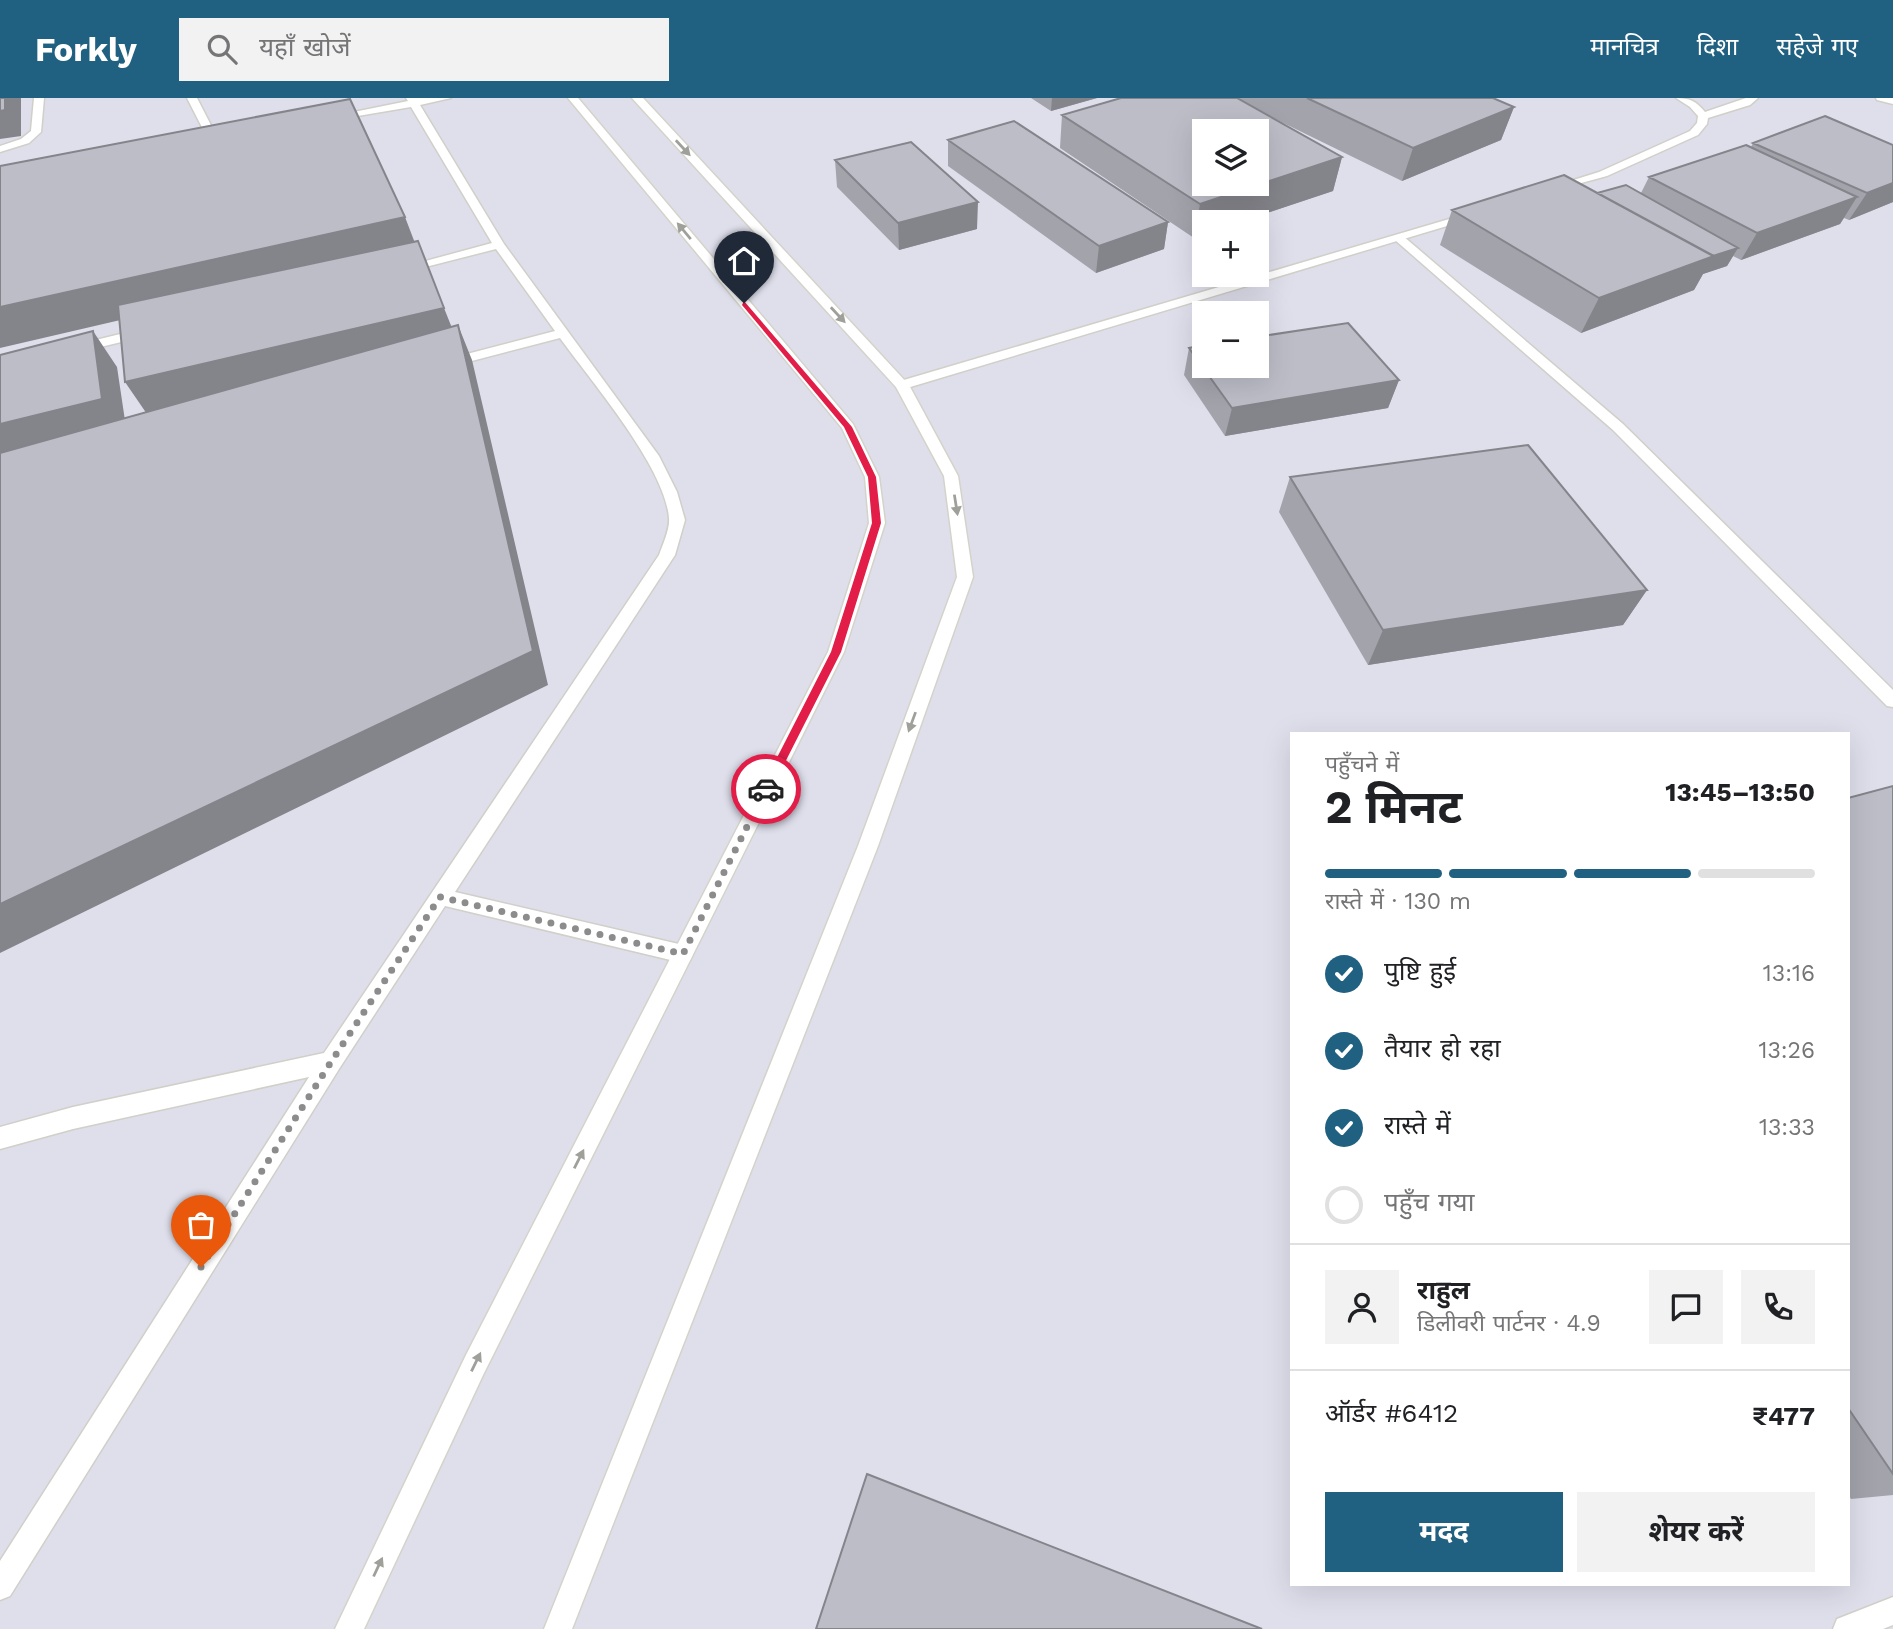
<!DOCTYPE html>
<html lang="hi">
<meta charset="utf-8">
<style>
:root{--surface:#fff;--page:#f2f2f2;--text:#202124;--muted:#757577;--line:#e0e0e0;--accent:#206080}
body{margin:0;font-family:"Work Sans","Noto Sans Devanagari",sans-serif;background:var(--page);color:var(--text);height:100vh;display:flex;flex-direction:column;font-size:26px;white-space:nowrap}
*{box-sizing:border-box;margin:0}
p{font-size:23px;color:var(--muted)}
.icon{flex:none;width:38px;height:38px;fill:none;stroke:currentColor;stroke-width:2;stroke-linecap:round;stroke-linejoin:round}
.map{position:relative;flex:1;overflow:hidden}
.details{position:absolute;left:1290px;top:634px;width:560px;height:854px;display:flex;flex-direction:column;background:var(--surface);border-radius:0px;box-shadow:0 7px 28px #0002}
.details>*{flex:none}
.tools{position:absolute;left:1192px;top:21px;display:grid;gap:14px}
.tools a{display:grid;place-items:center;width:77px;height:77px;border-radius:0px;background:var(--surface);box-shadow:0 7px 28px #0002;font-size:35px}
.pin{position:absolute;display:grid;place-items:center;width:60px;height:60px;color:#fff;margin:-72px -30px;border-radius:50% 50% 50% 0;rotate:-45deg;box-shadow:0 0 7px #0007}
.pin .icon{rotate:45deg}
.courier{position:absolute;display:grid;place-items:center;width:70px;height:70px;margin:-35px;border:5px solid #e11d48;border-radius:50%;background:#fff;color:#222;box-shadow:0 2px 9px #0007}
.overview em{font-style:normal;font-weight:700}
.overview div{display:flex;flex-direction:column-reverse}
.overview{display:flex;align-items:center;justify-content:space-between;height:119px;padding:0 35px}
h1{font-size:46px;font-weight:700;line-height:52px}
.bar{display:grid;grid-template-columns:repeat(4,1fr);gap:10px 7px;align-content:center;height:84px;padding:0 35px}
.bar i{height:9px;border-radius:5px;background:var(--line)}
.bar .active{background:var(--accent)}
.bar p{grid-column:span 4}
.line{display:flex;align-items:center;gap:18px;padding:0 35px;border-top:2px solid var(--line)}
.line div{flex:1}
.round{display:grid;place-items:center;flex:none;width:74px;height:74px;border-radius:0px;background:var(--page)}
ol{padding:0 35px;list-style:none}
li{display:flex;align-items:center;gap:21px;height:77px}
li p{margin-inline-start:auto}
li .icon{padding:7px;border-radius:50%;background:var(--accent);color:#fff;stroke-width:4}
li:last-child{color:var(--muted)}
li i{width:38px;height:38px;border:4px solid var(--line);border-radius:50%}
.cta{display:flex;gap:14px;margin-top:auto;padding:14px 35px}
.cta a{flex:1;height:80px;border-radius:0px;background:var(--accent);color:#fff;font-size:28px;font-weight:700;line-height:80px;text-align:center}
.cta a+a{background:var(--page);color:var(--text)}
header{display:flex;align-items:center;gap:42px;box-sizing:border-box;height:98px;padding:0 35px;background:var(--accent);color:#fff}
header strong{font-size:33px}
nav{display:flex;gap:38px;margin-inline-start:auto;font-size:24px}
.search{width:490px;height:63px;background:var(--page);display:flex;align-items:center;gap:18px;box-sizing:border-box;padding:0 24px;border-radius:0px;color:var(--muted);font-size:26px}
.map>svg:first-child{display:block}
</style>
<header>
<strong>Forkly</strong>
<div class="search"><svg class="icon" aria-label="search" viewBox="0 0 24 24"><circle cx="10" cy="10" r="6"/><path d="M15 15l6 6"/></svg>यहाँ खोजें</div>
<nav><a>मानचित्र</a><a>दिशा</a><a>सहेजे गए</a></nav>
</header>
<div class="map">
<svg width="1893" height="1531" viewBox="0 0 1893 1531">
<rect width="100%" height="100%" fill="#dfdfec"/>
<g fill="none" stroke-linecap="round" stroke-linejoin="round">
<defs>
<path id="service" d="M34,0H44L41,34L29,45L0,54V48L21,41L31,33Z
M187,0H197L217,39L216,41H208Z
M406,0H451L420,7L504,146L659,358L677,394L685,422L675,457L455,794L683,847L690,850L693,856L690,862L683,865L445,808L339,971L10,1498L0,1502V1463L309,979L73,1031L0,1051V1029L73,1009L324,955L659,457C663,446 670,431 669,420C665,369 591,283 560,240L445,270L438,266L440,263L555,233L496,151L402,175L396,171L492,145L411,9L334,22L329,19L408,3Z
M1395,138H1403L1623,326L1893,592V609L1887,608L1613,332L1395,142Z
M145,230L151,234L150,237L76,255L69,251L71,248Z
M1893,1499V1527L1883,1531H1833L1837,1521Z"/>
<path id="minor" d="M1676,0C1690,0 1696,3 1705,14L1746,0H1758L1750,7L1708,20L1707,26L1698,37L1607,78L1548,94V90L1599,74L1690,33L1697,25L1698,18L1690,9Z
M1876,0H1893V6L1877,2Z
M1473,114L1479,117L1477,119L907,290H897L895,287L897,284Z"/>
<path id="secondary" d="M568,0H578L853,326L879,379L885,425L844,554L484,1275L364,1531H335L466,1257L828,554L869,425L865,379L842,330Z
M632,0H643L909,287L958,378L973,479L878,748L572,1531H544L858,748L957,479L944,378L896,289Z"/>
</defs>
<use href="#service" stroke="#d0cfc8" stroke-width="3"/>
<use href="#minor" stroke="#d0cfc8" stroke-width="3"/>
<use href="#secondary" stroke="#d4d3ca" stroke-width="3"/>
<use href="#service" fill="#fff" fill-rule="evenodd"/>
<use href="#minor" fill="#fff" fill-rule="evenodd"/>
<use href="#secondary" fill="#fff" fill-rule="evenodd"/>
</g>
<path fill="#a2a3ab" d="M1031,0H1097L1051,13Z
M1121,0H1493L1514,9L1501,42L1402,83L1265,16L1342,59L1333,93L1240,124H1204V137L1194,140L1060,50L1062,17Z
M948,42L1168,124L1164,151L1096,175L948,68Z
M1753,45L1893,47V104L1849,122L1844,120L1840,126L1741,162L1733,158L1727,168L1703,176L1694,192L1581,235L1440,147L1452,112L1597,95H1641L1649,79L1751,49Z
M835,62L977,131L899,152L837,89Z
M1189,250L1399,282L1388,310L1225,338L1184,277Z
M1290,379L1647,492L1623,527L1368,567L1279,414Z
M1893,688V1397L1851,1401L1848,1396V700Z"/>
<path fill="#84848b" d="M5,0H21V38L0,41V13Z
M1052,0H1097L1051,13Z
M1514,9L1501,42L1402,83L1413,50Z
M1342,59L1333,93L1240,124H1204V137L1194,140L1200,106Z
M1893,85V104L1849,122L1867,95Z
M1857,99L1840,126L1741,162L1757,135Z
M978,104L977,131L899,152L898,125Z
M405,119L418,153L0,250V209Z
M1168,124L1164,151L1096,175L1099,148Z
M1738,150L1727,168L1703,176L1694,192L1581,235L1599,200L1693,164Z
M444,210L458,245L149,319L125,284Z
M458,227L472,262L548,587L0,855V806Z
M93,233L117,269L127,336L0,369V326Z
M1399,282L1388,310L1225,338L1232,310Z
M1647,492L1623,527L1368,567L1383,532Z"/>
<path fill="#bcbdc7" stroke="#84848b" stroke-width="2" fill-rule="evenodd" d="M0,0H5V12L0,13Z
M1121,0H1237L1342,59L1200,106L1062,17ZM1204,33H1256V86H1204Z
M1307,0H1493L1514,9L1413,50Z
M350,1L405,119L0,209V68Z
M1825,18L1893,47V85L1867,95L1753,45Z
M1014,23L1168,124L1099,148L948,42Z
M911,44L978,104L898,125L835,62Z
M1746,47L1857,99L1757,135L1649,79Z
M1564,77L1714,158L1599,200L1452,112Z
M1626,87L1738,150L1713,158L1597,95Z
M418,143L444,210L125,284L118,207Z
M1348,225L1399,282L1232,310L1189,250L1204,247V268H1256V239Z
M458,227L533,553L0,806V355Z
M93,233L102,301L0,326V257Z
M1528,347L1647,492L1383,532L1290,379Z
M1893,688V1376L1848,1310V700Z
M867,1376L1262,1531H816Z"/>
<defs><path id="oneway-solid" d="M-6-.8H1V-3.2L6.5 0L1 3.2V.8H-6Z" transform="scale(1.75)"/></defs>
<g fill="#a0a09b">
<use href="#oneway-solid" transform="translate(683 50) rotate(47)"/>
<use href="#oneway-solid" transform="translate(684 133) rotate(-130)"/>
<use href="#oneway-solid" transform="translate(838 217) rotate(47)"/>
<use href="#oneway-solid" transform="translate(956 407) rotate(81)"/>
<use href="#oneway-solid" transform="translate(912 624) rotate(110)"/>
<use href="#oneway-solid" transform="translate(579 1061) rotate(-63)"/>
<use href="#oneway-solid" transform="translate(476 1264) rotate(-64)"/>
<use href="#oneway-solid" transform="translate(378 1469) rotate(-65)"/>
</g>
<path fill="#e11d48" d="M744,203L852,329L876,379L881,425L841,554L770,694L766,695L761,691L831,554L872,425L868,379L844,329L742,207Z"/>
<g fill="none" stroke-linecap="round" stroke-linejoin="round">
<path stroke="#8d8c8c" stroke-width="7" stroke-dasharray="0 12.6" d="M201,1169L331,964L440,799L683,856L766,691"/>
</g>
</svg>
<div class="tools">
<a><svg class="icon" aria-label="layers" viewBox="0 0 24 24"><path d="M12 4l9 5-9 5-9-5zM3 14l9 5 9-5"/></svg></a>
<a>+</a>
<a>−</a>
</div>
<div class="pin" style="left:201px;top:1169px;background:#ea580c"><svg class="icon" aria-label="bag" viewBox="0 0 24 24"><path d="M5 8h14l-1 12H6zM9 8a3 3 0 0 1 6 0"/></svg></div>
<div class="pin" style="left:744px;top:205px;background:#1f2937"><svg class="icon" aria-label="home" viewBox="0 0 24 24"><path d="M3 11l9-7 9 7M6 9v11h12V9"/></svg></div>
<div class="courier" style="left:766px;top:691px"><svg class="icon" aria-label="car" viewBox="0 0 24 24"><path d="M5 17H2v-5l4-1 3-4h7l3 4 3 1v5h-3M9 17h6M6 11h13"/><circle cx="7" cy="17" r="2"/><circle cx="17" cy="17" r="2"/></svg></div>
<section class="details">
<div class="overview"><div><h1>2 मिनट</h1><p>पहुँचने में</p></div><em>13:45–13:50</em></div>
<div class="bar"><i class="active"></i><i class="active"></i><i class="active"></i><i></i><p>रास्ते में · 130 m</p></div>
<ol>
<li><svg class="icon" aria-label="check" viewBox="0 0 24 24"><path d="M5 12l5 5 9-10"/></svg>पुष्टि हुई<p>13:16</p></li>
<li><svg class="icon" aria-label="check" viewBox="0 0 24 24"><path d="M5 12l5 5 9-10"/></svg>तैयार हो रहा<p>13:26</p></li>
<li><svg class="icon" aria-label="check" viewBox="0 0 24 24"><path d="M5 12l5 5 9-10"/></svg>रास्ते में<p>13:33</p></li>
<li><i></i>पहुँच गया</li>
</ol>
<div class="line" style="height:126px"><a class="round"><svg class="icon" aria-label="person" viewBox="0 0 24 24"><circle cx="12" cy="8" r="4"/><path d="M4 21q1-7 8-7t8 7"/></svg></a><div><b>राहुल</b><p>डिलीवरी पार्टनर · 4.9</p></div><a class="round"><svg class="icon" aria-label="chat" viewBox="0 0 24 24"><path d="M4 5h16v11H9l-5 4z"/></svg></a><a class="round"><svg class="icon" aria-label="phone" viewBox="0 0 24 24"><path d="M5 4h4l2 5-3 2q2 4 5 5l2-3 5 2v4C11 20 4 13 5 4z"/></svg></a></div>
<div class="line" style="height:91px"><div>ऑर्डर #6412</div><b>₹477</b></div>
<div class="cta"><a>मदद</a><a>शेयर करें</a></div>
</section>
</div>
